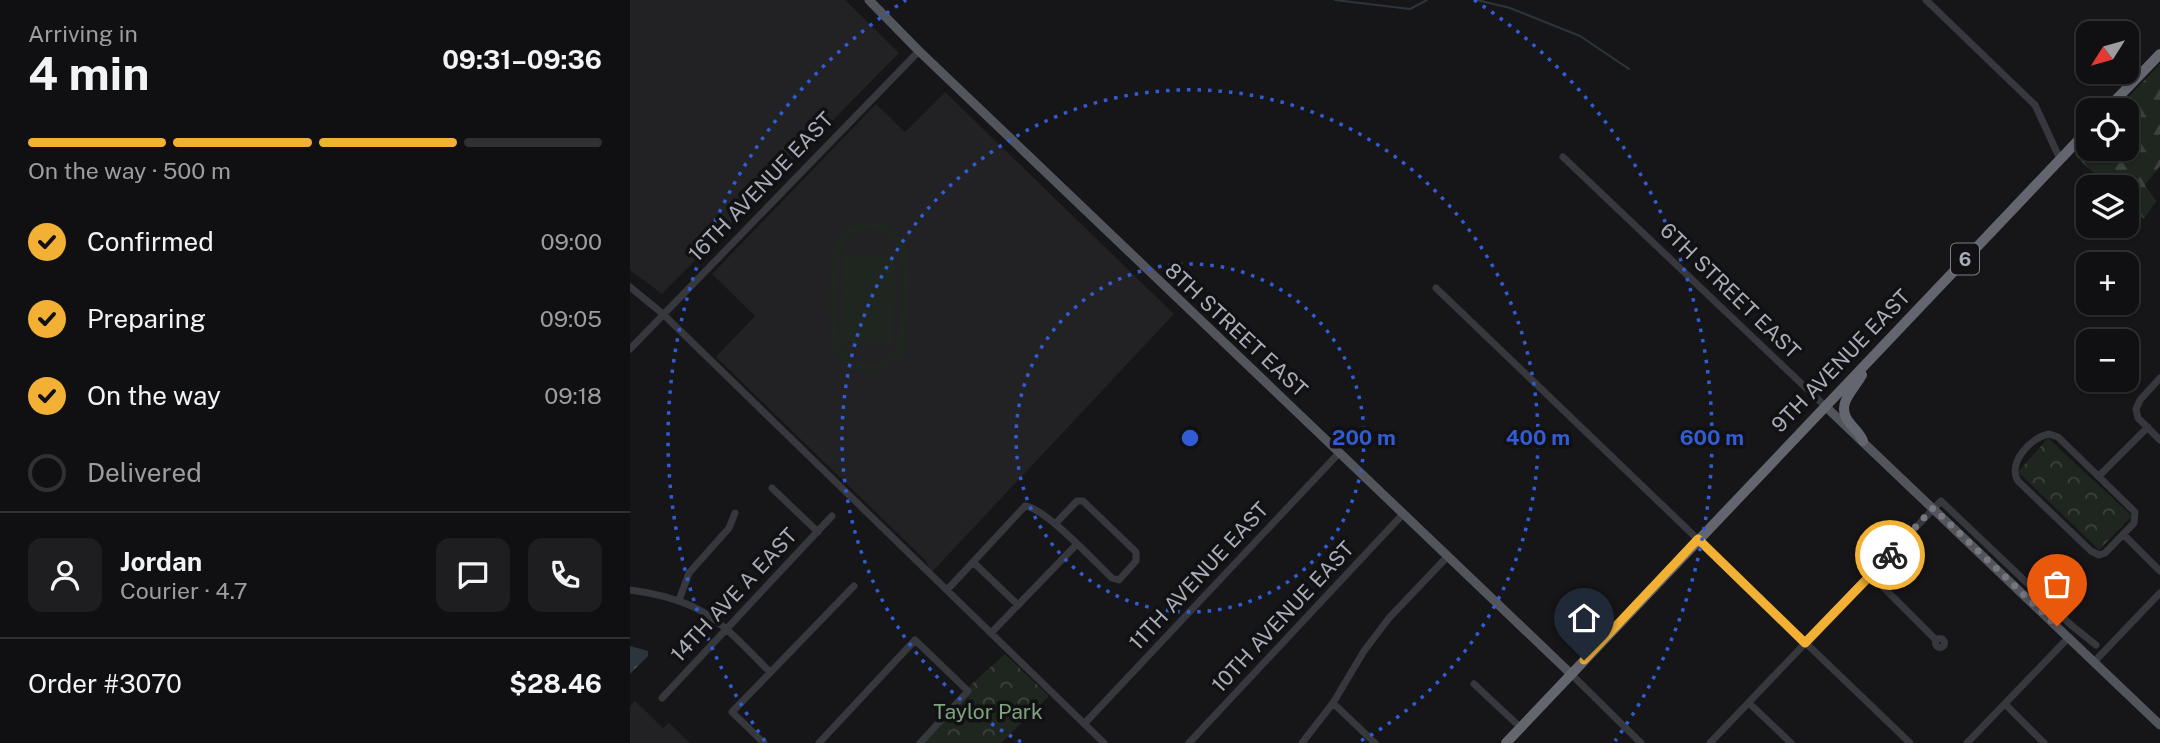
<!DOCTYPE html>
<meta charset="utf-8">
<style>
:root{--surface:#101012;--page:#1e1e20;--text:#f1f3f6;--muted:#9c9d9f;--line:#303032;--accent:#f2b134}
body{margin:0;font-family:"Public Sans",sans-serif;background:var(--page);color:var(--text);height:100vh;display:flex;flex-direction:column;font-size:26px;white-space:nowrap}
*{box-sizing:border-box;margin:0}
p{font-size:23px;color:var(--muted)}
.icon{flex:none;width:38px;height:38px;fill:none;stroke:currentColor;stroke-width:2;stroke-linecap:round;stroke-linejoin:round}
.map{position:relative;flex:1;overflow:hidden}
.sheet{display:flex;flex-direction:column;background:var(--surface);width:630px}
.sheet>*{flex:none}
.needle{width:46px;rotate:233deg}
.fabs{position:absolute;left:1446px;top:21px;display:grid;gap:14px}
.fabs a{display:grid;place-items:center;width:63px;height:63px;border-radius:14px;background:var(--surface);box-shadow:0 2px 5px #0004,0 0 0 2px var(--line);font-size:35px}
.pin{position:absolute;display:grid;place-items:center;width:60px;height:60px;color:#fff;margin:-72px -30px;border-radius:50% 50% 50% 0;rotate:-45deg;box-shadow:0 0 7px #0007}
.pin .icon{rotate:45deg}
.courier{position:absolute;display:grid;place-items:center;width:70px;height:70px;margin:-35px;border:5px solid #f2b134;border-radius:50%;background:#fff;color:#222;box-shadow:0 2px 9px #0007}
.summary em{font-style:normal;font-weight:700}
.summary div{display:flex;flex-direction:column-reverse}
.summary{display:flex;align-items:center;justify-content:space-between;height:119px;padding:0 28px}
h1{font-size:46px;font-weight:700;line-height:52px}
.bar{display:grid;grid-template-columns:repeat(4,1fr);gap:10px 7px;align-content:center;height:84px;padding:0 28px}
.bar i{height:9px;border-radius:5px;background:var(--line)}
.bar .on{background:var(--accent)}
.bar p{grid-column:span 4}
.line{display:flex;align-items:center;gap:18px;padding:0 28px;border-top:2px solid var(--line)}
.line div{flex:1}
.round{display:grid;place-items:center;flex:none;width:74px;height:74px;border-radius:14px;background:var(--page)}
ol{padding:0 28px;list-style:none}
li{display:flex;align-items:center;gap:21px;height:77px}
li p{margin-inline-start:auto}
li .icon{padding:7px;border-radius:50%;background:var(--accent);color:#111;stroke-width:4}
li:last-child{color:var(--muted)}
li i{width:38px;height:38px;border:4px solid var(--line);border-radius:50%}
main{display:flex;flex:1;min-height:0}
.map>svg:first-child{display:block}
</style>
<main>
<section class="sheet">
<div class="summary"><div><h1>4 min</h1><p>Arriving in</p></div><em>09:31–09:36</em></div>
<div class="bar"><i class="on"></i><i class="on"></i><i class="on"></i><i></i><p>On the way · 500 m</p></div>
<ol>
<li><svg class="icon" aria-label="check" viewBox="0 0 24 24"><path d="M5 12l5 5 9-10"/></svg>Confirmed<p>09:00</p></li>
<li><svg class="icon" aria-label="check" viewBox="0 0 24 24"><path d="M5 12l5 5 9-10"/></svg>Preparing<p>09:05</p></li>
<li><svg class="icon" aria-label="check" viewBox="0 0 24 24"><path d="M5 12l5 5 9-10"/></svg>On the way<p>09:18</p></li>
<li><i></i>Delivered</li>
</ol>
<div class="line" style="height:126px"><a class="round"><svg class="icon" aria-label="person" viewBox="0 0 24 24"><circle cx="12" cy="8" r="4"/><path d="M4 21q1-7 8-7t8 7"/></svg></a><div><b>Jordan</b><p>Courier · 4.7</p></div><a class="round"><svg class="icon" aria-label="chat" viewBox="0 0 24 24"><path d="M4 5h16v11H9l-5 4z"/></svg></a><a class="round"><svg class="icon" aria-label="phone" viewBox="0 0 24 24"><path d="M5 4h4l2 5-3 2q2 4 5 5l2-3 5 2v4C11 20 4 13 5 4z"/></svg></a></div>
<div class="line" style="height:91px"><div>Order #3070</div><b>$28.46</b></div>
</section>
<div class="map">
<svg width="1530" height="743" viewBox="0 0 1530 743">
<defs>
<pattern id="forest-firs" width="22" height="20" patternUnits="userSpaceOnUse" patternTransform="scale(1.75)"><rect width="22" height="20" fill="#1e261f"/><path d="M5 1l3.5 6h-7zM16 11l3.5 6h-7z" fill="#3c433d"/></pattern>
<pattern id="park-crowns" width="20" height="18" patternUnits="userSpaceOnUse" patternTransform="scale(1.75)"><rect width="20" height="18" fill="#1e261f"/><path d="M2 6a3 3 0 1 1 6 0M12 15a3 3 0 1 1 6 0" fill="none" stroke="#3c433d"/></pattern>
<pattern id="water-ripples" width="26" height="14" patternUnits="userSpaceOnUse" patternTransform="scale(1.75)"><rect width="26" height="14" fill="#2c353c"/><path d="M2 4q2-2 4 0t4 0M15 11q2-2 4 0t4 0" fill="none" stroke="#485056"/></pattern>
</defs>
<rect width="100%" height="100%" fill="#161618"/>
<path fill="#222225" d="M0,0H215L269,53L32,294L0,270Z
M315,92L544,314L301,573L296,561L86,357L125,316L82,274L246,104L275,132Z
M5,701L33,728L39,723L60,743H0V706Z"/>
<path fill="url(#forest-firs)" d="M1530,64V166L1515,185L1526,201L1514,219L1496,203V187H1479L1444,155L1458,140V149H1496V110H1486Z"/>
<path fill="url(#park-crowns)" d="M1418,438L1502,516L1469,550L1388,472Z
M375,654L419,696L371,743H296L290,738L333,692Z"/>
<path fill="#1e261f" fill-rule="evenodd" d="M237,221C254,222 269,228 276,245C283,262 276,336 275,359H269L268,356C250,376 217,376 204,350C197,338 199,261 204,247C209,231 223,225 237,221ZM241,228C252,230 262,234 268,245C274,257 272,334 266,347C261,357 252,363 241,364C192,368 208,289 209,260C211,241 222,230 241,228Z
M213,255L266,257L263,344L210,342Z"/>
<path fill="url(#water-ripples)" d="M0,646L18,651V656L0,674Z"/>
<g fill="none" stroke-linecap="round" stroke-linejoin="round">
<path stroke="#2c353c" stroke-width="2" d="M705,0L780,9L797,0
M847,0L880,8L950,36L999,69"/>
<path stroke="#37383d" stroke-width="7" d="M1296,0L1405,105L1430,159
M933,157L1195,406
M0,287L33,314L474,743
M806,288L1280,743
M0,349L289,51
M1530,378L1510,400L1506,409L1508,418L1530,440
M1419,434L1428,437L1505,512L1504,523L1475,553L1469,555L1461,551L1388,481C1377,463 1401,437 1419,434Z
M1469,476L1518,427
M142,488L188,532
M1494,535L1530,571
M343,562L387,604
M1241,575L1306,640
M0,590C74,600 89,621 140,672
M317,590L395,506C414,507 466,563 482,578L489,580L506,561V552L453,501H447L425,524
M49,600L59,573L99,528L105,513
M361,633L446,545
M1305.5 643a4.5 4.5 0 1 1 9 0a4.5 4.5 0 1 1-9 0Z
M1464,662L1530,593
M941,674L1011,743
M844,684L890,727
M32,698L202,516
M703,703L745,743
M1119,703L1161,743
M1375,704L1414,743
M454,724L710,452
M134,743L102,712L224,586
M189,743L285,640L338,691L290,743
M559,743L773,514
M672,743L703,703L734,651L759,618L817,557
M1080,743L1311,501L1441,625L1466,645
M1337,743L1439,637"/>
<path stroke="#53555c" stroke-width="9" d="M239,0L289,51L941,674
M1195,406L1530,725"/>
<path stroke="#63666e" stroke-width="10" d="M1476,110L1530,54
M1232,375C1224,390 1205,404 1219,422C1224,429 1230,433 1233,441
M876,743L1458,130"/>
</g>
<g fill="none" stroke-linecap="round" stroke-linejoin="round">
<path stroke="#757880" stroke-width="7" stroke-dasharray="0 12.6" d="M1260,555L1303,508L1427,626"/>
<path stroke="#f2b134" stroke-width="9" d="M954,660L1068,539L1175,643L1260,555"/>
</g>
<g fill="none" stroke="#325cd3" stroke-width="3.5" stroke-dasharray="3.5 7">
<circle cx="560" cy="438" r="174"/>
<path d="M391 742A348 348 0 1 1 729 742"/>
<path d="M135 741A522 522 0 0 1 276 0M844 0A522 522 0 0 1 985 741"/>
</g>
<g text-anchor="middle" stroke-width="7" stroke-linejoin="round" paint-order="stroke">
<rect fill="#111113" stroke="#7b7e86" stroke-width="2" x="1321" y="243.5" width="28" height="31" rx="5"/>
<g font-size="19" font-weight="bold" fill="#a8adb8">
<text x="1335" y="266">6</text>
</g>
<g font-size="21" fill="#a8adb8" stroke="#111113">
<text transform="translate(131 187) rotate(-46)" y="7">16TH AVENUE EAST</text>
<text transform="translate(1100 291) rotate(44)" y="7">6TH STREET EAST</text>
<text transform="translate(606 330) rotate(43)" y="7">8TH STREET EAST</text>
<text transform="translate(1211 361) rotate(-46)" y="7">9TH AVENUE EAST</text>
<text transform="translate(569 576) rotate(-47)" y="7">11TH AVENUE EAST</text>
<text transform="translate(104 595) rotate(-47)" y="7">14TH AVE A EAST</text>
<text transform="translate(653 617) rotate(-47)" y="7">10TH AVENUE EAST</text>
</g>
<g font-size="21" fill="#7fa381" stroke="#111113">
<text x="358" y="719">Taylor Park</text>
</g>
</g>
<circle cx="560" cy="438" r="10" fill="#325cd3" stroke="#111113" stroke-width="3.5"/>
<g font-size="21" text-anchor="middle" font-weight="bold" fill="#325cd3" stroke="#111113" stroke-width="7" stroke-linejoin="round" paint-order="stroke">
<text x="734" y="445">200 m</text>
<text x="908" y="445">400 m</text>
<text x="1082" y="445">600 m</text>
</g>
</svg>
<div class="fabs">
<a><svg class="needle" viewBox="-14 -14 28 28"><path d="M0-13l5 13h-10z" fill="#e53935"/><path d="M0 13l5-13h-10z" fill="#9c9d9f"/></svg></a>
<a><svg class="icon" aria-label="locate" viewBox="0 0 24 24"><circle cx="12" cy="12" r="6"/><path d="M12 2v4M12 18v4M2 12h4M18 12h4"/></svg></a>
<a><svg class="icon" aria-label="layers" viewBox="0 0 24 24"><path d="M12 4l9 5-9 5-9-5zM3 14l9 5 9-5"/></svg></a>
<a>+</a>
<a>−</a>
</div>
<div class="pin" style="left:1427px;top:626px;background:#ea580c"><svg class="icon" aria-label="bag" viewBox="0 0 24 24"><path d="M5 8h14l-1 12H6zM9 8a3 3 0 0 1 6 0"/></svg></div>
<div class="pin" style="left:954px;top:660px;background:#1f2937"><svg class="icon" aria-label="home" viewBox="0 0 24 24"><path d="M3 11l9-7 9 7M6 9v11h12V9"/></svg></div>
<div class="courier" style="left:1260px;top:555px"><svg class="icon" aria-label="bike" viewBox="0 0 24 24"><circle cx="6" cy="16" r="4"/><circle cx="18" cy="16" r="4"/><path d="M6 16l4-8h5l3 8M10 8l3 8H6M13 5h3"/></svg></div>
</div>
</main>
